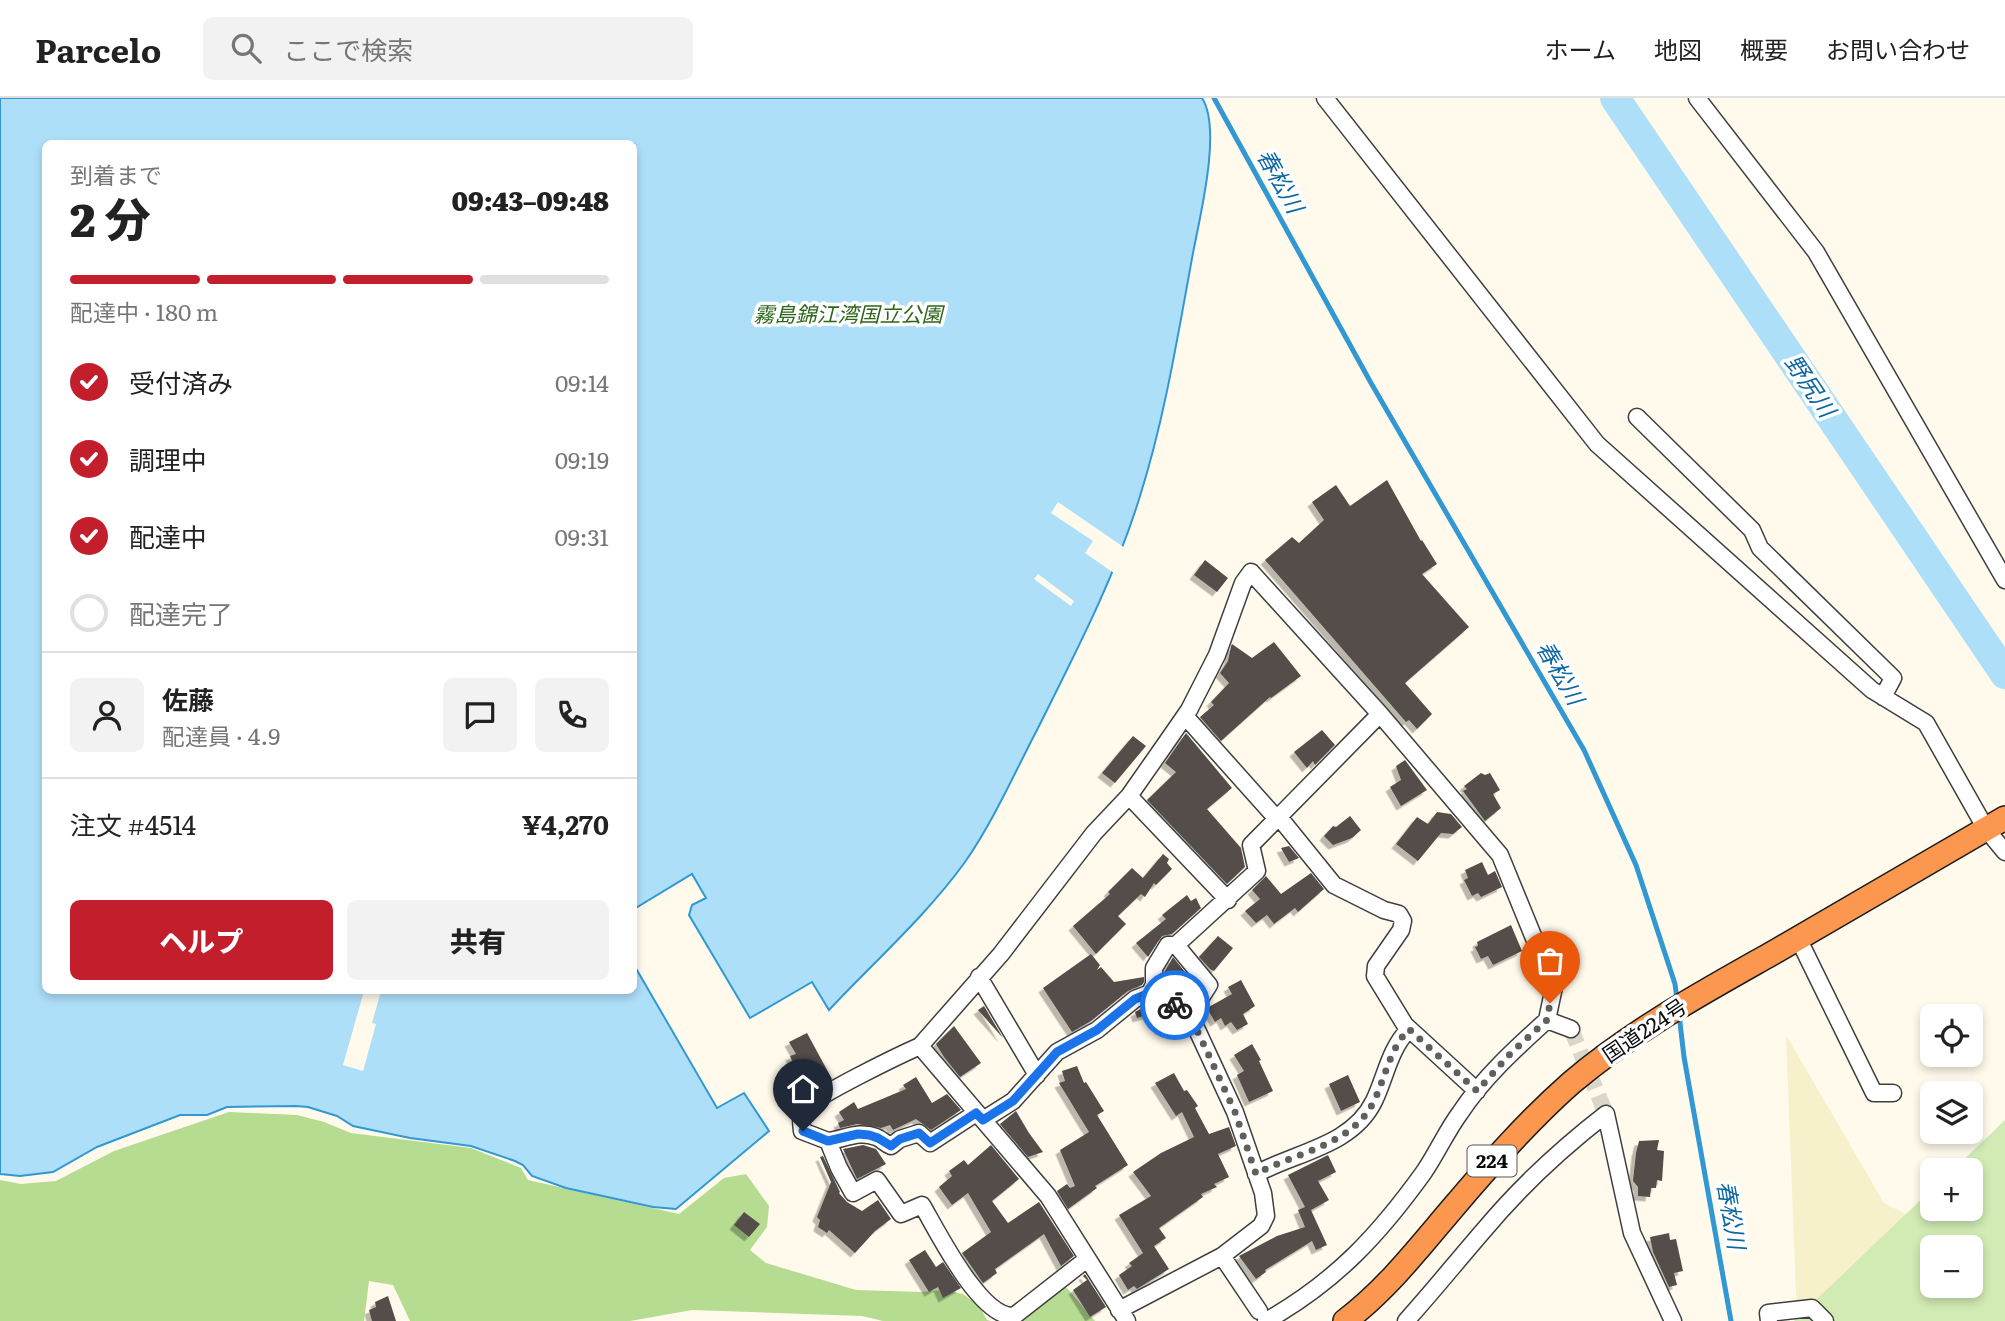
<!DOCTYPE html>
<html lang="ja">
<meta charset="utf-8">
<style>
:root{--surface:#fff;--page:#f2f2f2;--text:#222;--muted:#767676;--line:#e0e0e0;--accent:#c21e2c}
body{margin:0;font-family:Literata,"Noto Sans JP",serif;background:var(--page);color:var(--text);height:100vh;display:flex;flex-direction:column;font-size:26px;white-space:nowrap}
*{box-sizing:border-box;margin:0}
p{font-size:23px;color:var(--muted)}
.icon{flex:none;width:38px;height:38px;fill:none;stroke:currentColor;stroke-width:2;stroke-linecap:round;stroke-linejoin:round}
.map{position:relative;flex:1;overflow:hidden}
.sheet{position:absolute;left:42px;top:42px;width:595px;height:854px;display:flex;flex-direction:column;background:var(--surface);border-radius:10px;box-shadow:0 4px 10px #0003}
.sheet>*{flex:none}
.fabs{position:absolute;left:1920px;top:906px;display:grid;gap:14px}
.fabs a{display:grid;place-items:center;width:63px;height:63px;border-radius:10px;background:var(--surface);box-shadow:0 4px 10px #0003;font-size:35px}
.pin{position:absolute;display:grid;place-items:center;width:60px;height:60px;color:#fff;margin:-72px -30px;border-radius:50% 50% 50% 0;rotate:-45deg;box-shadow:0 0 7px #0007}
.pin .icon{rotate:45deg}
.courier{position:absolute;display:grid;place-items:center;width:70px;height:70px;margin:-35px;border:5px solid #1a73e8;border-radius:50%;background:#fff;color:#222;box-shadow:0 2px 9px #0007}
.overview em{font-style:normal;font-weight:800}
.overview div{display:flex;flex-direction:column-reverse}
.overview{display:flex;align-items:center;justify-content:space-between;height:119px;padding:0 28px}
h1{font-size:46px;font-weight:800;line-height:52px}
.bar{display:grid;grid-template-columns:repeat(4,1fr);gap:10px 7px;align-content:center;height:84px;padding:0 28px}
.bar i{height:9px;border-radius:5px;background:var(--line)}
.bar .active{background:var(--accent)}
.bar p{grid-column:span 4}
.line{display:flex;align-items:center;gap:18px;padding:0 28px;border-top:2px solid var(--line)}
.line div{flex:1}
.round{display:grid;place-items:center;flex:none;width:74px;height:74px;border-radius:10px;background:var(--page)}
ol{padding:0 28px;list-style:none}
li{display:flex;align-items:center;gap:21px;height:77px}
li p{margin-inline-start:auto}
li .icon{padding:7px;border-radius:50%;background:var(--accent);color:#fff;stroke-width:4}
li:last-child{color:var(--muted)}
li i{width:38px;height:38px;border:4px solid var(--line);border-radius:50%}
.primary-button{display:flex;gap:14px;margin-top:auto;padding:14px 28px}
.primary-button a{flex:1;height:80px;border-radius:10px;background:var(--accent);color:#fff;font-size:28px;font-weight:800;line-height:80px;text-align:center}
.primary-button a+a{background:var(--page);color:var(--text)}
header{display:flex;align-items:center;gap:42px;box-sizing:border-box;height:98px;padding:0 35px;background:var(--surface);border-bottom:2px solid var(--line)}
header strong{font-size:33px}
nav{display:flex;gap:38px;margin-inline-start:auto;font-size:24px}
.search{width:490px;height:63px;background:var(--page);display:flex;align-items:center;gap:18px;box-sizing:border-box;padding:0 24px;border-radius:10px;color:var(--muted);font-size:26px}
.map>svg:first-child{display:block}
</style>
<header>
<strong>Parcelo</strong>
<div class="search"><svg class="icon" aria-label="search" viewBox="0 0 24 24"><circle cx="10" cy="10" r="6"/><path d="M15 15l6 6"/></svg>ここで検索</div>
<nav><a>ホーム</a><a>地図</a><a>概要</a><a>お問い合わせ</a></nav>
</header>
<div class="map">
<svg width="2005" height="1223" viewBox="0 0 2005 1223">
<defs>
<filter id="shadow"><feDropShadow dx="-4.5" dy="4.5" stdDeviation="0" flood-color="#0004"/></filter>
</defs>
<rect width="100%" height="100%" fill="#fffaeb"/>
<path fill="#f6f1ca" fill-rule="evenodd" d="M1786,937L1884,1105L1990,1159L2005,1223H1797ZM1932,1150H1970V1188H1932Z"/>
<path fill="#d2ebb4" fill-rule="evenodd" d="M2005,1022V1223H1794L1932,1091V1111H1970V1073H1952ZM1932,1150H1970V1188H1932Z"/>
<path fill="#b6dc92" d="M229,1014L297,1017L324,1024L351,1035L471,1050L521,1070L528,1082L679,1116L724,1080L746,1076L769,1108L767,1129L750,1152L766,1165L856,1192L921,1194L943,1192L963,1196L979,1208L987,1222L991,1223H883L862,1218L692,1212L630,1223H410L393,1187L369,1183L364,1223H0V1082L21,1086L56,1083L114,1053Z
M1060,1188L1067,1190L1095,1223H1014Z"/>
<path fill="#aedff9" stroke="#3198d3" stroke-width="2" d="M0,0H1202C1222,31 1200,118 1193,155C1178,236 1165,319 1140,398C1116,477 1075,556 1038,630C1015,674 993,724 965,764C927,817 873,865 829,912L812,884L750,920L689,817L692,807L706,800L692,776L634,811V46H46V892H634V867L717,1010L744,995L769,1033L676,1111L653,1109L566,1090L532,1078L523,1067L515,1063L471,1048L410,1040L353,1028L337,1018L308,1009L296,1008L227,1009L207,1017H180L97,1049L53,1074L20,1078L0,1076Z"/>
<path fill="#fffaeb" d="M1058,404L1125,450L1114,475L1085,455L1093,443L1051,415Z
M1038,476L1074,503L1071,508L1034,481Z
M364,893H381L372,925L376,926L363,973L343,967Z"/>
<g fill="none" stroke-linecap="round" stroke-linejoin="round">
<path stroke="#3198d3" stroke-width="5" d="M1214,0L1371,285L1584,652L1636,767L1675,886L1677,902
M1679,916L1684,959L1731,1223"/>
<path stroke="#aedff9" stroke-width="30" d="M1615,0L2005,576"/>
</g>
<path fill="#554d48" filter="url(#shadow)" d="M1387,382L1421,443L1422,442L1437,466L1422,476L1469,529L1405,585L1432,616L1417,631L1409,622L1406,624L1265,462L1292,439L1299,445L1324,422L1312,404L1336,387L1350,408Z
M1205,462L1228,480L1217,494L1194,477Z
M1274,544L1301,578L1271,600L1270,599L1221,643L1200,619L1214,607L1211,604L1229,585L1220,575L1228,563L1231,548L1232,546L1252,560Z
M1322,632L1335,647L1315,667L1313,663L1307,670L1294,654Z
M1186,635L1232,690L1207,711L1241,750L1245,769L1227,786L1147,702L1176,674L1165,665Z
M1133,638L1146,648L1115,685L1102,675Z
M1405,662L1427,692L1401,708L1390,689L1401,682L1396,668Z
M1481,675L1485,677L1490,675L1500,692L1493,696L1501,710L1485,723L1463,693L1467,691L1464,688Z
M1437,714L1451,716L1462,729L1453,736L1441,735L1418,763L1396,746L1417,719L1428,726Z
M1350,718L1361,732L1352,740L1333,747L1324,738L1333,728L1336,729Z
M1289,748L1299,760L1289,764L1281,750Z
M1163,756L1169,761L1167,765L1172,771L1156,787L1154,785L1145,799L1141,796L1118,818L1126,826L1096,856L1073,828L1110,796L1108,794L1132,770L1143,780Z
M1482,764L1488,777L1495,773L1502,789L1481,799L1478,795L1472,798L1464,782L1468,780L1465,772Z
M1311,775L1324,791L1298,814L1295,810L1274,826L1267,817L1256,825L1245,813L1260,801L1252,792L1266,778L1281,796Z
M1187,797L1191,803L1196,800L1201,810L1172,836L1162,838L1148,859L1136,845L1166,821L1162,817Z
M1511,827L1522,853L1493,867L1488,858L1481,861L1475,849L1478,848L1477,844Z
M1218,838L1233,850L1214,873L1210,871L1199,859Z
M1091,856L1100,867L1097,872L1101,869L1114,884L1144,879V884L1142,887L1128,893L1091,923L1072,934L1043,890Z
M1173,859L1193,884L1179,894L1165,877V873Z
M1241,882L1255,908L1243,916L1248,926L1237,932L1231,924L1225,928L1221,920L1215,924L1207,910L1232,896L1228,889Z
M1150,906L1154,909L1156,914L1137,920L1135,914Z
M984,908L1003,940L978,912Z
M954,928L981,965L960,979L944,959L936,946Z
M807,935L832,981L805,997L792,974L796,971L790,958L796,956L789,944Z
M1252,946L1261,962L1259,963L1273,993L1249,1004L1237,977L1244,973L1234,957Z
M1077,968L1084,985L1086,984L1104,1013L1097,1017L1128,1067L1095,1088L1097,1090L1068,1111L1057,1093L1067,1086L1070,1090L1075,1088L1060,1052L1089,1034L1059,985L1065,983L1062,973Z
M1174,975L1184,993L1187,992L1198,1008L1195,1010L1209,1036L1229,1029L1236,1048L1218,1056L1229,1079L1214,1086L1217,1089L1201,1096L1203,1099L1159,1130L1166,1140L1154,1148L1169,1171L1137,1191L1134,1188L1128,1192L1119,1177L1132,1168L1129,1165L1143,1155L1119,1117L1151,1098L1133,1074L1161,1055L1194,1039L1182,1014L1176,1018L1155,985Z
M1348,977L1360,1004L1341,1013L1329,986Z
M916,979L932,1005L947,996L961,1012L931,1032L916,1021L893,1032L890,1027L881,1030L857,1026L840,1030L838,1025L844,1022L839,1014L854,1004L858,1011L906,991L903,987Z
M1016,1013L1029,1035L1043,1054L1028,1059L1000,1026Z
M1659,1042L1657,1052L1664,1053L1662,1083L1657,1082L1656,1090H1651L1650,1099L1638,1098V1089L1633,1083L1636,1055L1639,1043Z
M863,1047L876,1051L886,1066L857,1081L843,1051Z
M991,1047L1019,1081L992,1103L1008,1125L1039,1104L1074,1158L1061,1168L1044,1136L995,1171L997,1175L983,1185L962,1155L991,1134L968,1095L952,1107L939,1089L952,1078L949,1073L964,1062L968,1067Z
M1328,1057L1336,1074L1318,1083L1329,1102L1311,1112L1327,1147L1316,1152L1312,1143L1265,1172L1266,1174L1256,1181L1239,1158L1277,1138L1305,1129L1298,1112L1305,1109L1288,1077Z
M823,1058L840,1094L839,1095L847,1104L862,1113L878,1102L891,1121L875,1133L855,1155L829,1132L827,1135L818,1129L820,1122L817,1119L831,1084L820,1059Z
M744,1114L760,1126L749,1139L734,1127Z
M1669,1135L1670,1142L1676,1141L1683,1173L1674,1175L1677,1187L1669,1189L1653,1154L1650,1139Z
M925,1152L936,1169L943,1164L961,1190L943,1200L938,1189L929,1194L909,1162Z
M1085,1176L1106,1209L1090,1219L1073,1192L1087,1182L1083,1178Z
M388,1198L396,1223H372L369,1212L376,1209L375,1204Z"/>
<g fill="none" stroke-linecap="round" stroke-linejoin="round">
<path stroke="#dbd6ca" stroke-width="16" stroke-dasharray="16 8" stroke-linecap="butt" d="M1571,931L1606,1016"/>
<defs>
<path id="minor" d="M1325,0L1597,346L1872,592L1926,625L1986,731L2005,754
M1697,0L1816,154L2005,482
M1637,319L1752,432L1760,450L1893,580L1883,599
M1185,618L1277,721
M1129,698L1228,802
M1279,719L1334,787L1384,812L1399,816L1403,823L1401,832L1376,868L1375,878L1405,927L1477,993
M1798,840L1874,995H1893
M1176,847L1209,887L1197,906L1187,912
M979,879L1037,977
M920,948L1001,856L1094,735L1129,698L1164,648L1189,612L1217,557L1243,485L1251,474L1380,616L1500,757L1554,889L1547,922
M983,1022L1013,1003L1057,954L1097,932L1135,901L1150,895L1154,886V870L1168,847H1176L1257,773L1251,747L1380,616
M828,1043C845,1041 859,1032 876,1039C882,1041 885,1046 891,1048L900,1041L919,1035L930,1045L976,1015
M1256,1076C1296,1054 1352,1048 1374,1003C1386,978 1389,952 1409,931
M1222,1158L1259,1213
M1087,1161L1014,1218C980,1220 938,1134 922,1107L901,1116L877,1082L853,1095L839,1070L828,1043L802,1033C801,1025 800,1019 804,1012C812,999 902,956 920,948L1048,1098L1127,1223
M1119,1212L1222,1158L1261,1128L1266,1118L1263,1095L1235,1014L1198,934L1187,912L1150,895
M1266,1223C1335,1184 1378,1138 1424,1074C1437,1055 1446,1034 1460,1015C1483,980 1516,950 1547,922L1571,931
M1406,1223C1433,1193 1458,1162 1484,1132C1520,1089 1562,1050 1606,1016L1632,1135L1673,1223
M1769,1223L1768,1215L1812,1210L1825,1223"/>
<path id="highway" d="M1345,1223C1386,1192 1418,1151 1451,1112C1489,1067 1527,1024 1571,985C1632,933 1702,895 1771,856C1849,811 1927,765 2005,720"/>
</defs>
<use href="#minor" stroke="#3f3f3f" stroke-width="19"/>
<use href="#highway" stroke="#1d1d1d" stroke-width="26"/>
<use href="#minor" stroke="#fff" stroke-width="16"/>
<use href="#highway" stroke="#fb974e" stroke-width="23"/>
</g>
<g fill="none" stroke-linecap="round" stroke-linejoin="round">
<path stroke="#615f5a" stroke-width="7" stroke-dasharray="0 12.6" d="M1175,907L1187,912L1205,949L1235,1014L1256,1076C1296,1054 1352,1048 1374,1003C1386,978 1389,952 1409,931L1477,993L1511,955L1547,922L1550,905"/>
<path stroke="#1a73e8" stroke-width="9" d="M803,1033L828,1043L858,1036L869,1037L878,1040L891,1048L900,1041L919,1035L930,1045L976,1015L983,1022L1013,1003L1057,954L1097,932L1135,901L1150,895L1175,907"/>
</g>
<g text-anchor="middle" stroke-width="7" stroke-linejoin="round" paint-order="stroke">
<rect fill="#fff" stroke="#555" stroke-width="2" x="1467.5" y="1047.5" width="49" height="31" rx="5"/>
<g font-size="19" font-weight="bold" fill="#0c0c0c">
<text x="1492" y="1070">224</text>
</g>
<g font-size="21" font-style="italic" fill="#2c661a" stroke="#fff">
<text x="848" y="224">霧島錦江湾国立公園</text>
</g>
<g font-size="21" fill="#0c0c0c" stroke="#fff">
<text transform="translate(1645 933) rotate(-34)" y="7">国道224号</text>
</g>
<g font-size="23" font-style="italic" fill="#1068a3" stroke="#fff">
<text transform="translate(1280 83) rotate(61)" y="8">春松川</text>
<text transform="translate(1810 288) rotate(56)" y="8">野尻川</text>
<text transform="translate(1560 575) rotate(60)" y="8">春松川</text>
<text transform="translate(1731 1117) rotate(80)" y="8">春松川</text>
</g>
</g>
</svg>
<div class="fabs">
<a><svg class="icon" aria-label="locate" viewBox="0 0 24 24"><circle cx="12" cy="12" r="6"/><path d="M12 2v4M12 18v4M2 12h4M18 12h4"/></svg></a>
<a><svg class="icon" aria-label="layers" viewBox="0 0 24 24"><path d="M12 4l9 5-9 5-9-5zM3 14l9 5 9-5"/></svg></a>
<a>+</a>
<a>−</a>
</div>
<div class="pin" style="left:1550px;top:905px;background:#ea580c"><svg class="icon" aria-label="bag" viewBox="0 0 24 24"><path d="M5 8h14l-1 12H6zM9 8a3 3 0 0 1 6 0"/></svg></div>
<div class="pin" style="left:803px;top:1033px;background:#1f2937"><svg class="icon" aria-label="home" viewBox="0 0 24 24"><path d="M3 11l9-7 9 7M6 9v11h12V9"/></svg></div>
<div class="courier" style="left:1175px;top:907px"><svg class="icon" aria-label="bike" viewBox="0 0 24 24"><circle cx="6" cy="16" r="4"/><circle cx="18" cy="16" r="4"/><path d="M6 16l4-8h5l3 8M10 8l3 8H6M13 5h3"/></svg></div>
<section class="sheet">
<div class="overview"><div><h1>2 分</h1><p>到着まで</p></div><em>09:43–09:48</em></div>
<div class="bar"><i class="active"></i><i class="active"></i><i class="active"></i><i></i><p>配達中 · 180 m</p></div>
<ol>
<li><svg class="icon" aria-label="check" viewBox="0 0 24 24"><path d="M5 12l5 5 9-10"/></svg>受付済み<p>09:14</p></li>
<li><svg class="icon" aria-label="check" viewBox="0 0 24 24"><path d="M5 12l5 5 9-10"/></svg>調理中<p>09:19</p></li>
<li><svg class="icon" aria-label="check" viewBox="0 0 24 24"><path d="M5 12l5 5 9-10"/></svg>配達中<p>09:31</p></li>
<li><i></i>配達完了</li>
</ol>
<div class="line" style="height:126px"><a class="round"><svg class="icon" aria-label="person" viewBox="0 0 24 24"><circle cx="12" cy="8" r="4"/><path d="M4 21q1-7 8-7t8 7"/></svg></a><div><b>佐藤</b><p>配達員 · 4.9</p></div><a class="round"><svg class="icon" aria-label="chat" viewBox="0 0 24 24"><path d="M4 5h16v11H9l-5 4z"/></svg></a><a class="round"><svg class="icon" aria-label="phone" viewBox="0 0 24 24"><path d="M5 4h4l2 5-3 2q2 4 5 5l2-3 5 2v4C11 20 4 13 5 4z"/></svg></a></div>
<div class="line" style="height:91px"><div>注文 #4514</div><b>¥4,270</b></div>
<div class="primary-button"><a>ヘルプ</a><a>共有</a></div>
</section>
</div>
